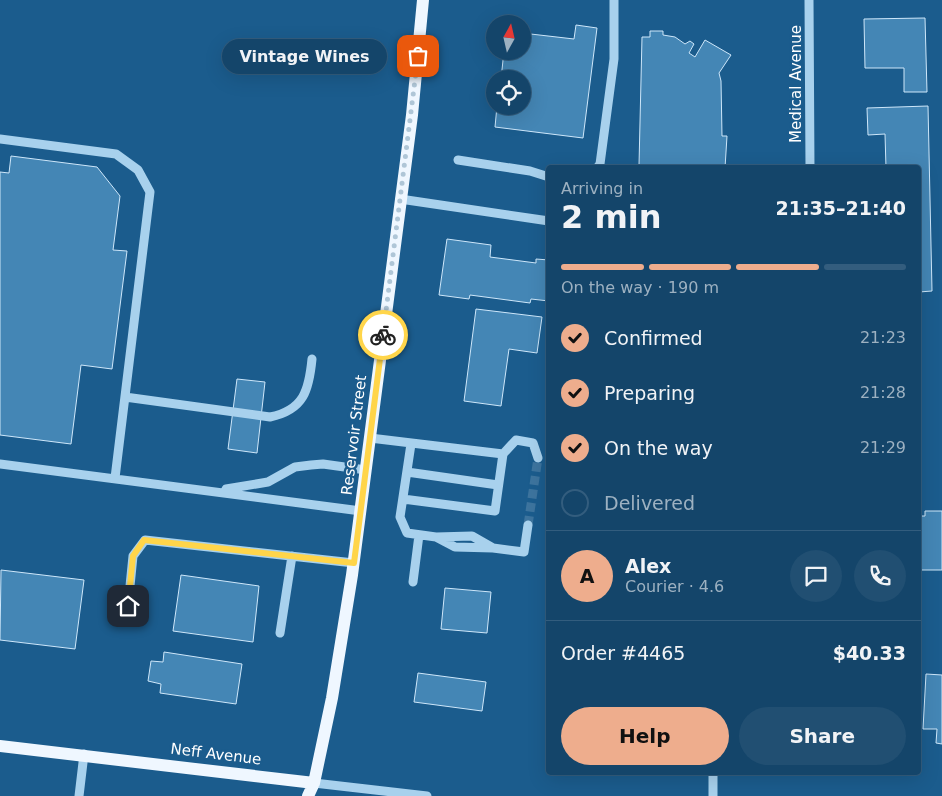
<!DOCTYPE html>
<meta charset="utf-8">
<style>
:root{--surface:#14456a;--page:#214f72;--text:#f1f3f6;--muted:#9db1c1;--line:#335d7e;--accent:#eead8d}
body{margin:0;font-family:"DejaVu Sans",sans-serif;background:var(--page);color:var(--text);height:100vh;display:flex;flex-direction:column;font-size:19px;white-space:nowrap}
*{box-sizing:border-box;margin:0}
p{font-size:16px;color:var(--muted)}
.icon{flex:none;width:28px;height:28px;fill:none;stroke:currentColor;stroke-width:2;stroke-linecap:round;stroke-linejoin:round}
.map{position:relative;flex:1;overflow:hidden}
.panel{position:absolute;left:546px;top:165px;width:375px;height:610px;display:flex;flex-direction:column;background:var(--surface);border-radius:5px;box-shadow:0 5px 20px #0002,0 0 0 1px var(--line)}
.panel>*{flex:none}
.needle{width:32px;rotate:8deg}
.tools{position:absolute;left:486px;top:15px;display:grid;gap:10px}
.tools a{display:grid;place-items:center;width:45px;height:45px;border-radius:50%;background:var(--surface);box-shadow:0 5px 20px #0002,0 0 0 1px var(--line);font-size:25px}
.pin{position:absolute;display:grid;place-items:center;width:42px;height:42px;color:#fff;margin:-21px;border-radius:10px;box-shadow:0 2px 8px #0006}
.courier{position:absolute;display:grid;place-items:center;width:50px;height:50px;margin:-25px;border:4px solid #ffd54a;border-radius:50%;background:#fff;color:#222;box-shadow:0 1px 6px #0007}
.bubble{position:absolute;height:35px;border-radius:18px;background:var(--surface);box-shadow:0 5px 20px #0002,0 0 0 1px var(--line);font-size:16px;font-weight:600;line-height:35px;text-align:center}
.overview em{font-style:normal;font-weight:600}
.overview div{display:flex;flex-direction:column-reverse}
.overview{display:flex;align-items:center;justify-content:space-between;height:85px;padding:0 15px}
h1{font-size:32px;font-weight:600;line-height:38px}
.bar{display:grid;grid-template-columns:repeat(4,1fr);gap:8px 5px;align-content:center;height:60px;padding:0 15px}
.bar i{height:6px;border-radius:4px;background:var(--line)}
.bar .current{background:var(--accent)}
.bar p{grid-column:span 4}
.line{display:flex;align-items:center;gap:12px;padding:0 15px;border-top:1px solid var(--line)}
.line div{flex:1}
.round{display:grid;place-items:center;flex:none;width:52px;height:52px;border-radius:26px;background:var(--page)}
ol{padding:0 15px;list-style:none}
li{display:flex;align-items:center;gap:15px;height:55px}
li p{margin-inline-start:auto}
li .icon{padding:5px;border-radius:50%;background:var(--accent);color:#111;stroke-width:4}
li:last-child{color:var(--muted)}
li i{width:28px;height:28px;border:2px solid var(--line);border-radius:50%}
.button{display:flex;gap:10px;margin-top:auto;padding:10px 15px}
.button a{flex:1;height:58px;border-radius:30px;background:var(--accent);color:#111;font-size:20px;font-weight:600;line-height:58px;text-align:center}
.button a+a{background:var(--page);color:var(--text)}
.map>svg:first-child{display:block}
</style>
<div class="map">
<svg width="942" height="796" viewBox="0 0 942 796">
<rect width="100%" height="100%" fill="#1b5c8d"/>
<path fill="#4486b5" stroke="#cee7fa" d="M925,18L927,92H904V68H865L864,19Z
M576,25L597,28L583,138L495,127L497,106H522V79H501L504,51H522V33L574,39Z
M650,31H663V35L675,37L685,44L690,41L694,44L689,53L695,57L705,40L731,55L719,73L721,81L722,136H727L725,168L639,165L642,37H650Z
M928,106L932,291L919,292V168H886L885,134L868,135L867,108Z
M11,156L97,167L120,196L113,250L127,251L112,369L81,365L71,444L0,435V172L9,173Z
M447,239L491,245L490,257L536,263V259L549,260V301L531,299L530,303L470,295L469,299L439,295Z
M476,309L542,317L537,353L509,349L501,406L464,401Z
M237,379L265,382L257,453L228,449Z
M925,511H942V570H919V516H925Z
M1,570L84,580L75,649L0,640Z
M181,575L259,586L253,642L173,631Z
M445,588L491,592L487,633L441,629Z
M164,652L242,664L236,704L160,693L161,684L148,681L151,661L163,662Z
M418,673L486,682L482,711L414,702Z
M926,674L942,675V744L936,743L937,729H923Z"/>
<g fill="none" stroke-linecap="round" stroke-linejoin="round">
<path stroke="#3d749e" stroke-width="9" stroke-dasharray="9 4.5" stroke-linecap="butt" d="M528,525L538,458"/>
<path stroke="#a8d1ed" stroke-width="9" d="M809,0L810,168
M0,139L116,154L138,170L150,192L115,478
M458,160L530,171L549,177
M597,168L600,164L614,59V0
M400,199L549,221
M125,397L270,417C304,410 309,390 312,359
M370,438L503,454
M411,444L400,517L407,533L436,537L472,536L493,548
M0,464L361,511
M407,472L498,485
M226,489L268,482L295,467L311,465L323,464L366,470
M403,499L495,511L503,454L516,440L533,443L538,458
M436,537L455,547L493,548L524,552L528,525
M413,582L419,535
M128,606L133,556L145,540L354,563
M280,633L292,556
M713,772V796
M314,783L427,796
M79,796L84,754"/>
<path stroke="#eff7ff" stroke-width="12" d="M0,746L314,783
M308,796L314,783L332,698L352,575L412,115L423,0"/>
</g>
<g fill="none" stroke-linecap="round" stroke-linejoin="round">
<path stroke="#afc6d7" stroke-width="5" stroke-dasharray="0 9" d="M383,335L418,56"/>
<path stroke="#ffd54a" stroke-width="6" d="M128,606L133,556L144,540L354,563L383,335"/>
</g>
<g text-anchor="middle" stroke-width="5" stroke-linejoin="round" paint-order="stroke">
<g font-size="15" fill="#fff" stroke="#1b5c8d">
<text transform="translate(796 84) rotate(-90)" y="5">Medical Avenue</text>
<text transform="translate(354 435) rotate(-83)" y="5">Reservoir Street</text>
<text transform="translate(216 754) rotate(7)" y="5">Neff Avenue</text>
</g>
</g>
</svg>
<div class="tools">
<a><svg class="needle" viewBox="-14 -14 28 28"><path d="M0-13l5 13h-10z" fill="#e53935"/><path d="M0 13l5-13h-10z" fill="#9db1c1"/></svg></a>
<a><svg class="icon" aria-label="locate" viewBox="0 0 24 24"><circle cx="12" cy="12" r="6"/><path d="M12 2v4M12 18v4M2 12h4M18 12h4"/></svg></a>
</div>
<div class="pin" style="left:418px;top:56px;background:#ea580c"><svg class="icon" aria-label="bag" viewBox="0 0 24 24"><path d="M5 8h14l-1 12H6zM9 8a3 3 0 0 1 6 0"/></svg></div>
<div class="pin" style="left:128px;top:606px;background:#1f2937"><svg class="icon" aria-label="home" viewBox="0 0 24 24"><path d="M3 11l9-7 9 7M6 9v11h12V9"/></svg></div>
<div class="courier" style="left:383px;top:335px"><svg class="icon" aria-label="bike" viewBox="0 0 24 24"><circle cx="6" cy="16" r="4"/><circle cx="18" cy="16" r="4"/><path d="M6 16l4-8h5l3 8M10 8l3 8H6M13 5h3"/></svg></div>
<div class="bubble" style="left:222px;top:39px;width:165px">Vintage Wines</div>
<section class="panel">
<div class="overview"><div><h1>2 min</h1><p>Arriving in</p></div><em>21:35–21:40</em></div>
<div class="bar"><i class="current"></i><i class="current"></i><i class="current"></i><i></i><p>On the way · 190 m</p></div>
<ol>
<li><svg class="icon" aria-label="check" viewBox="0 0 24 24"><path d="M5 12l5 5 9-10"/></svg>Confirmed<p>21:23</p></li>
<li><svg class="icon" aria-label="check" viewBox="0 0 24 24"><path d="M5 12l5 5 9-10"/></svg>Preparing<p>21:28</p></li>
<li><svg class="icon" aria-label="check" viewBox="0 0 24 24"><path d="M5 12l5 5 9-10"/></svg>On the way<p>21:29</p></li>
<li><i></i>Delivered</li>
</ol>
<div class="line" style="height:90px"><b class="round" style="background:var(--accent);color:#111">A</b><div><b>Alex</b><p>Courier · 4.6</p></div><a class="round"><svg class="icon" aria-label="chat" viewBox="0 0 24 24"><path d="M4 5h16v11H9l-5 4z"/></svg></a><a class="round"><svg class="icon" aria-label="phone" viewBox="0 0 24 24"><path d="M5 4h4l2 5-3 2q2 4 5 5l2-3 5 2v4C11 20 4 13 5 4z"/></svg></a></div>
<div class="line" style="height:65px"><div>Order #4465</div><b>$40.33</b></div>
<div class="button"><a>Help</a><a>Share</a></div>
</section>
</div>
